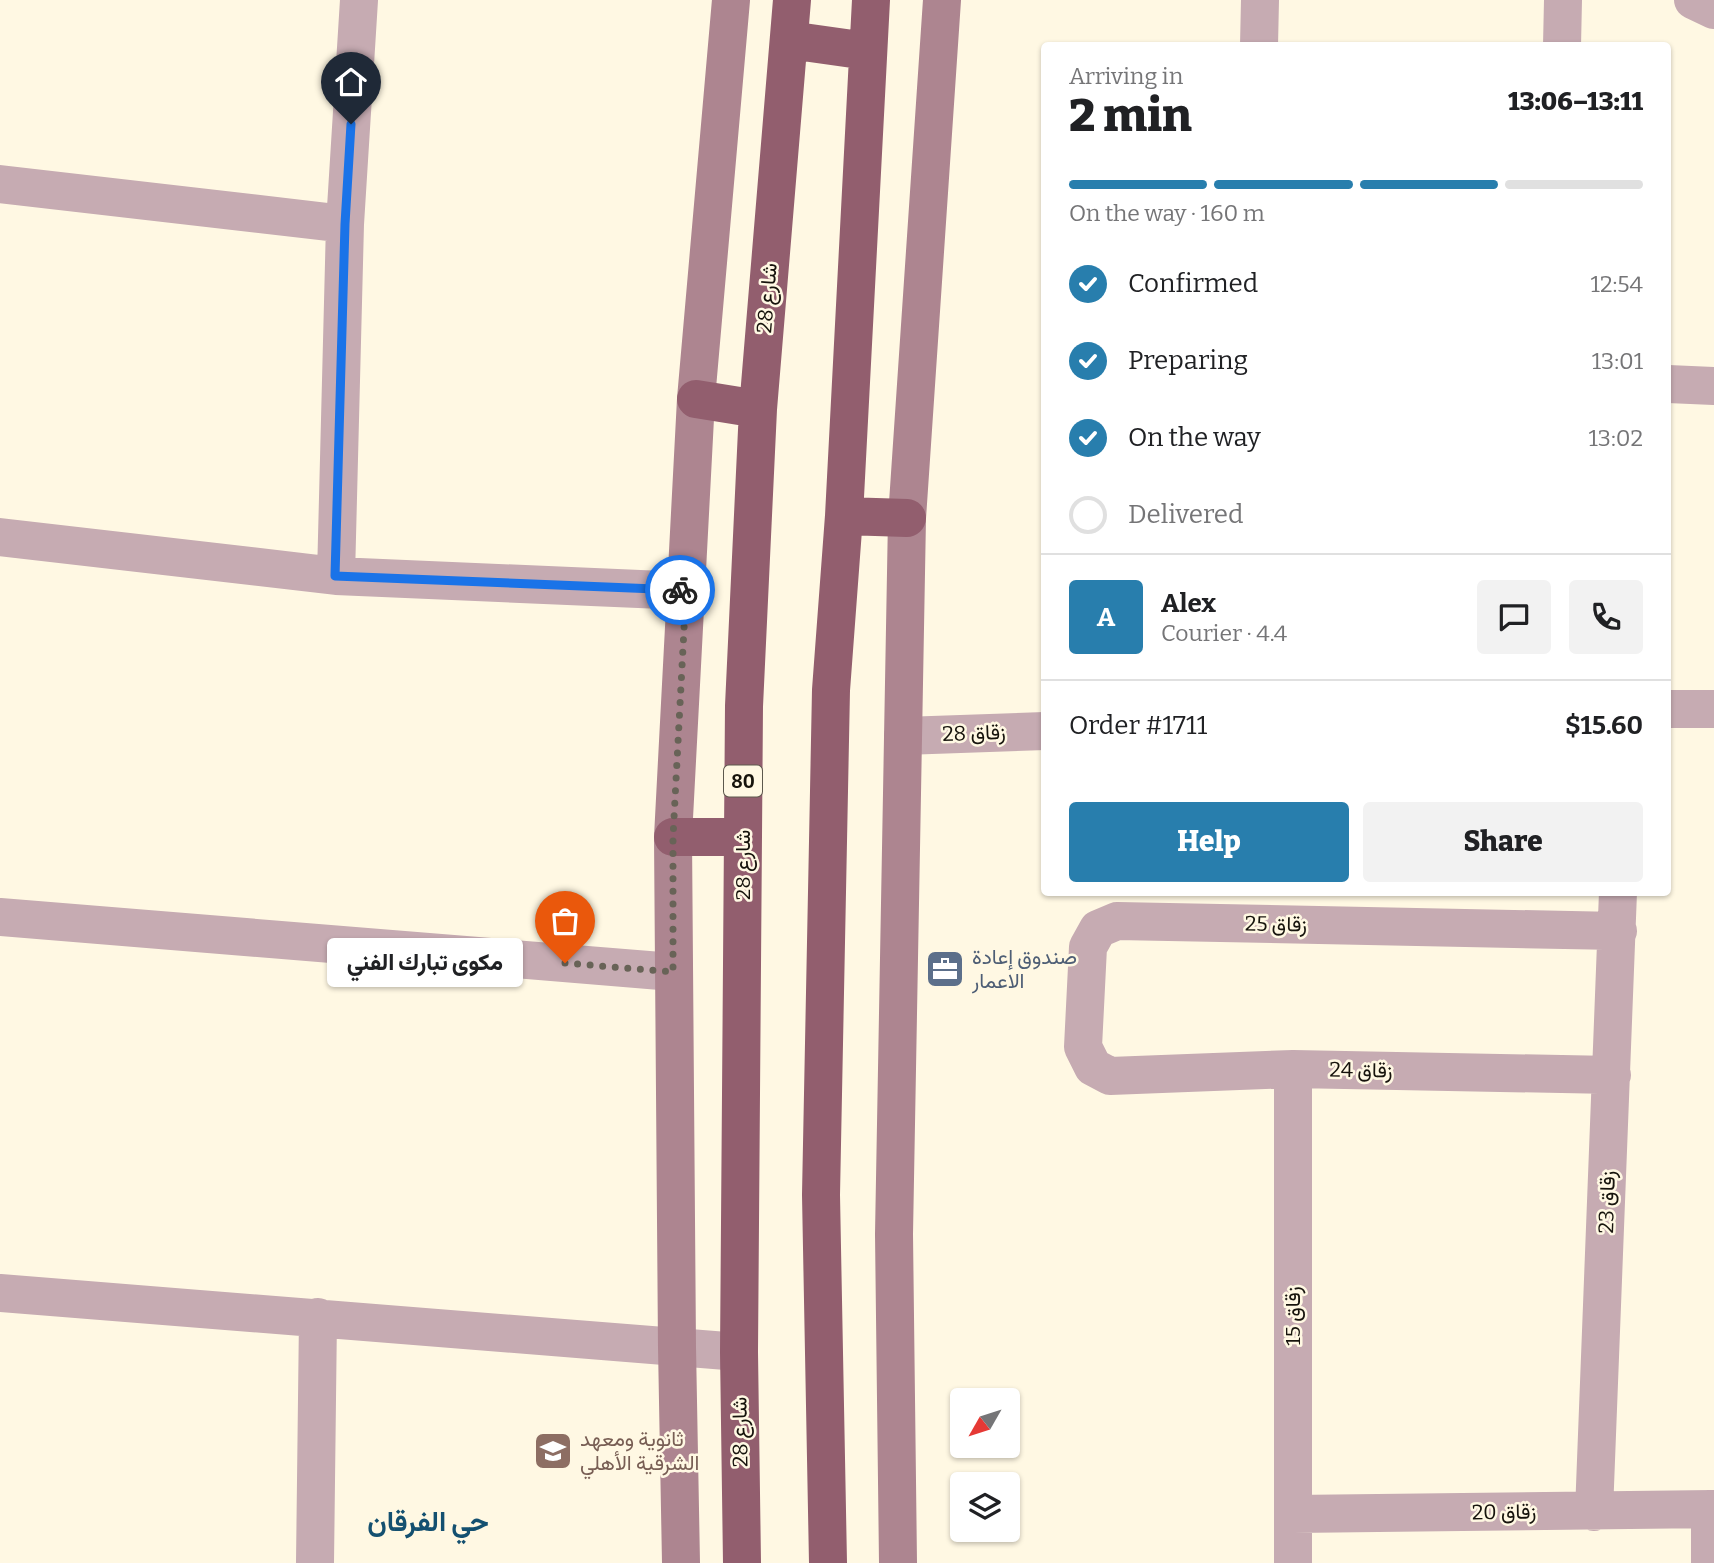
<!DOCTYPE html>
<meta charset="utf-8">
<style>
:root{--surface:#fff;--page:#f2f2f2;--text:#202124;--muted:#757577;--line:#e0e0e0;--accent:#287ead}
body{margin:0;font-family:Bitter,Vazirmatn,serif;background:var(--page);color:var(--text);height:100vh;display:flex;flex-direction:column;font-size:26px;white-space:nowrap}
*{box-sizing:border-box;margin:0}
p{font-size:23px;color:var(--muted)}
.icon{flex:none;width:38px;height:38px;fill:none;stroke:currentColor;stroke-width:2;stroke-linecap:round;stroke-linejoin:round}
.map{position:relative;flex:1;overflow:hidden}
.panel{position:absolute;left:1041px;top:42px;width:630px;height:854px;display:flex;flex-direction:column;background:var(--surface);border-radius:7px;box-shadow:0 2px 5px #0004}
.panel>*{flex:none}
.needle{width:46px;rotate:231deg}
.fabs{position:absolute;left:950px;top:1388px;display:grid;gap:14px}
.fabs a{display:grid;place-items:center;width:70px;height:70px;border-radius:7px;background:var(--surface);box-shadow:0 2px 5px #0004;font-size:35px}
.pin{position:absolute;display:grid;place-items:center;width:60px;height:60px;color:#fff;margin:-72px -30px;border-radius:50% 50% 50% 0;rotate:-45deg;box-shadow:0 0 7px #0007}
.pin .icon{rotate:45deg}
.courier{position:absolute;display:grid;place-items:center;width:70px;height:70px;margin:-35px;border:5px solid #1a73e8;border-radius:50%;background:#fff;color:#222;box-shadow:0 2px 9px #0007}
.bubble{position:absolute;height:49px;border-radius:7px;background:var(--surface);box-shadow:0 2px 5px #0004;font-size:23px;font-weight:800;line-height:49px;text-align:center}
.summary em{font-style:normal;font-weight:800}
.summary div{display:flex;flex-direction:column-reverse}
.summary{display:flex;align-items:center;justify-content:space-between;height:119px;padding:0 28px}
h1{font-size:46px;font-weight:800;line-height:52px}
.bar{display:grid;grid-template-columns:repeat(4,1fr);gap:10px 7px;align-content:center;height:84px;padding:0 28px}
.bar i{height:9px;border-radius:5px;background:var(--line)}
.bar .active{background:var(--accent)}
.bar p{grid-column:span 4}
.line{display:flex;align-items:center;gap:18px;padding:0 28px;border-top:2px solid var(--line)}
.line div{flex:1}
.round{display:grid;place-items:center;flex:none;width:74px;height:74px;border-radius:7px;background:var(--page)}
ol{padding:0 28px;list-style:none}
li{display:flex;align-items:center;gap:21px;height:77px}
li p{margin-inline-start:auto}
li .icon{padding:7px;border-radius:50%;background:var(--accent);color:#fff;stroke-width:4}
li:last-child{color:var(--muted)}
li i{width:38px;height:38px;border:4px solid var(--line);border-radius:50%}
.action{display:flex;gap:14px;margin-top:auto;padding:14px 28px}
.action a{flex:1;height:80px;border-radius:7px;background:var(--accent);color:#fff;font-size:28px;font-weight:800;line-height:80px;text-align:center}
.action a+a{background:var(--page);color:var(--text)}
.map>svg:first-child{display:block}
</style>
<div class="map">
<svg width="1714" height="1563" viewBox="0 0 1714 1563">
<rect width="100%" height="100%" fill="#fff8e3"/>
<g fill="none" stroke-linecap="round" stroke-linejoin="round">
<path stroke="#c6abb2" stroke-width="38" d="M1693,0L1714,10
M1259,46L1260,0
M1562,46L1563,0
M0,184L345,224
M1668,384L1714,386
M0,537L336,576L686,591
M336,576L345,224L359,0
M1668,709H1714
M903,736L1045,731
M0,917L673,972
M1293,1069V1563
M1612,1075L1293,1069L1110,1076L1093,1067L1083,1047L1088,947L1098,929L1117,921L1618,931
M0,1293L739,1352
M1710,1509V1563
M1594,1512L1618,892
M1293,1514L1714,1509
M315,1563L318,1317"/>
<path stroke="#ad8590" stroke-width="38" d="M681,1563L677,1347L673,837L696,399L731,0
M898,1563L894,1234L907,518L942,0"/>
<path stroke="#925e6e" stroke-width="38" d="M789,40L867,51
M696,399L758,409
M844,516L907,518
M673,837H743
M742,1563L739,1352L744,706L758,409L792,0
M828,1563L821,1195L831,690L844,516L871,0"/>
</g>
<g fill="none" stroke-linecap="round" stroke-linejoin="round">
<path stroke="#686357" stroke-width="7" stroke-dasharray="0 12.6" d="M565,963L673,972V837L686,591L680,590"/>
<path stroke="#1a73e8" stroke-width="9" d="M351,124L345,224L335,576L680,590"/>
</g>
<defs>
<symbol id="office-square" viewBox="-11 -11 22 22"><rect x="-9" y="-9" width="18" height="18" rx="4" fill="#5c6f8a" stroke="#fff8e3"/><path d="M-6-3h4V-5.5h4V-3h4V5H-6ZM-1-4.5V-3h2v-1.5ZM-6 0V1H6V0Z" fill="#fff"/></symbol>
<symbol id="school-square" viewBox="-11 -11 22 22"><rect x="-9" y="-9" width="18" height="18" rx="4" fill="#8d6e63" stroke="#fff8e3"/><path d="M0-5L7-2L0 1L-7-2ZM-4 1L0 2.5L4 1V4Q0 6-4 4Z" fill="#fff"/></symbol>
</defs>
<g fill-rule="evenodd">
<use href="#office-square" x="923" y="947" width="44" height="44"/>
<use href="#school-square" x="531" y="1429" width="44" height="44"/>
</g>
<g text-anchor="middle" stroke-width="5" stroke-linejoin="round" paint-order="stroke">
<rect fill="#fff8e3" stroke="#5c584c" stroke-width="2" x="724" y="765.5" width="38" height="31" rx="5"/>
<g font-size="19" font-weight="bold" fill="#16130c">
<text x="743" y="788">80</text>
</g>
<g font-size="21" fill="#16130c" stroke="#fff8e3">
<text transform="translate(767 298) rotate(-85)" y="7">شارع 28</text>
<text transform="translate(974 733) rotate(-2)" y="7">زقاق 28</text>
<text transform="translate(743 865) rotate(-90)" y="7">شارع 28</text>
<text transform="translate(1276 924) rotate(1)" y="7">زقاق 25</text>
<text transform="translate(1361 1070) rotate(1)" y="7">زقاق 24</text>
<text transform="translate(1607 1202) rotate(-88)" y="7">زقاق 23</text>
<text transform="translate(1293 1316) rotate(-90)" y="7">زقاق 15</text>
<text transform="translate(740 1432) rotate(-91)" y="7">شارع 28</text>
<text transform="translate(1504 1512) rotate(-1)" y="7">زقاق 20</text>
</g>
<g font-size="21" fill="#4e5e75" stroke="#fff8e3" text-anchor="start">
<text x="972" y="964">صندوق إعادة<tspan x="972" dy="24">الاعمار</tspan></text>
</g>
<g font-size="21" fill="#785e54" stroke="#fff8e3" text-anchor="start">
<text x="580" y="1446">ثانوية ومعهد<tspan x="580" dy="24">الشرقية الأهلي</tspan></text>
</g>
<g font-size="28" font-weight="bold" fill="#145070" stroke="#fff8e3">
<text x="428" y="1531">حي الفرقان</text>
</g>
</g>
</svg>
<div class="fabs">
<a><svg class="needle" viewBox="-14 -14 28 28"><path d="M0-13l5 13h-10z" fill="#e53935"/><path d="M0 13l5-13h-10z" fill="#757577"/></svg></a>
<a><svg class="icon" aria-label="layers" viewBox="0 0 24 24"><path d="M12 4l9 5-9 5-9-5zM3 14l9 5 9-5"/></svg></a>
</div>
<div class="pin" style="left:565px;top:963px;background:#ea580c"><svg class="icon" aria-label="bag" viewBox="0 0 24 24"><path d="M5 8h14l-1 12H6zM9 8a3 3 0 0 1 6 0"/></svg></div>
<div class="pin" style="left:351px;top:124px;background:#1f2937"><svg class="icon" aria-label="home" viewBox="0 0 24 24"><path d="M3 11l9-7 9 7M6 9v11h12V9"/></svg></div>
<div class="courier" style="left:680px;top:590px"><svg class="icon" aria-label="bike" viewBox="0 0 24 24"><circle cx="6" cy="16" r="4"/><circle cx="18" cy="16" r="4"/><path d="M6 16l4-8h5l3 8M10 8l3 8H6M13 5h3"/></svg></div>
<div class="bubble" style="left:327px;top:938px;width:196px">مكوى تبارك الفني</div>
<section class="panel">
<div class="summary"><div><h1>2 min</h1><p>Arriving in</p></div><em>13:06–13:11</em></div>
<div class="bar"><i class="active"></i><i class="active"></i><i class="active"></i><i></i><p>On the way · 160 m</p></div>
<ol>
<li><svg class="icon" aria-label="check" viewBox="0 0 24 24"><path d="M5 12l5 5 9-10"/></svg>Confirmed<p>12:54</p></li>
<li><svg class="icon" aria-label="check" viewBox="0 0 24 24"><path d="M5 12l5 5 9-10"/></svg>Preparing<p>13:01</p></li>
<li><svg class="icon" aria-label="check" viewBox="0 0 24 24"><path d="M5 12l5 5 9-10"/></svg>On the way<p>13:02</p></li>
<li><i></i>Delivered</li>
</ol>
<div class="line" style="height:126px"><b class="round" style="background:var(--accent);color:#fff">A</b><div><b>Alex</b><p>Courier · 4.4</p></div><a class="round"><svg class="icon" aria-label="chat" viewBox="0 0 24 24"><path d="M4 5h16v11H9l-5 4z"/></svg></a><a class="round"><svg class="icon" aria-label="phone" viewBox="0 0 24 24"><path d="M5 4h4l2 5-3 2q2 4 5 5l2-3 5 2v4C11 20 4 13 5 4z"/></svg></a></div>
<div class="line" style="height:91px"><div>Order #1711</div><b>$15.60</b></div>
<div class="action"><a>Help</a><a>Share</a></div>
</section>
</div>
